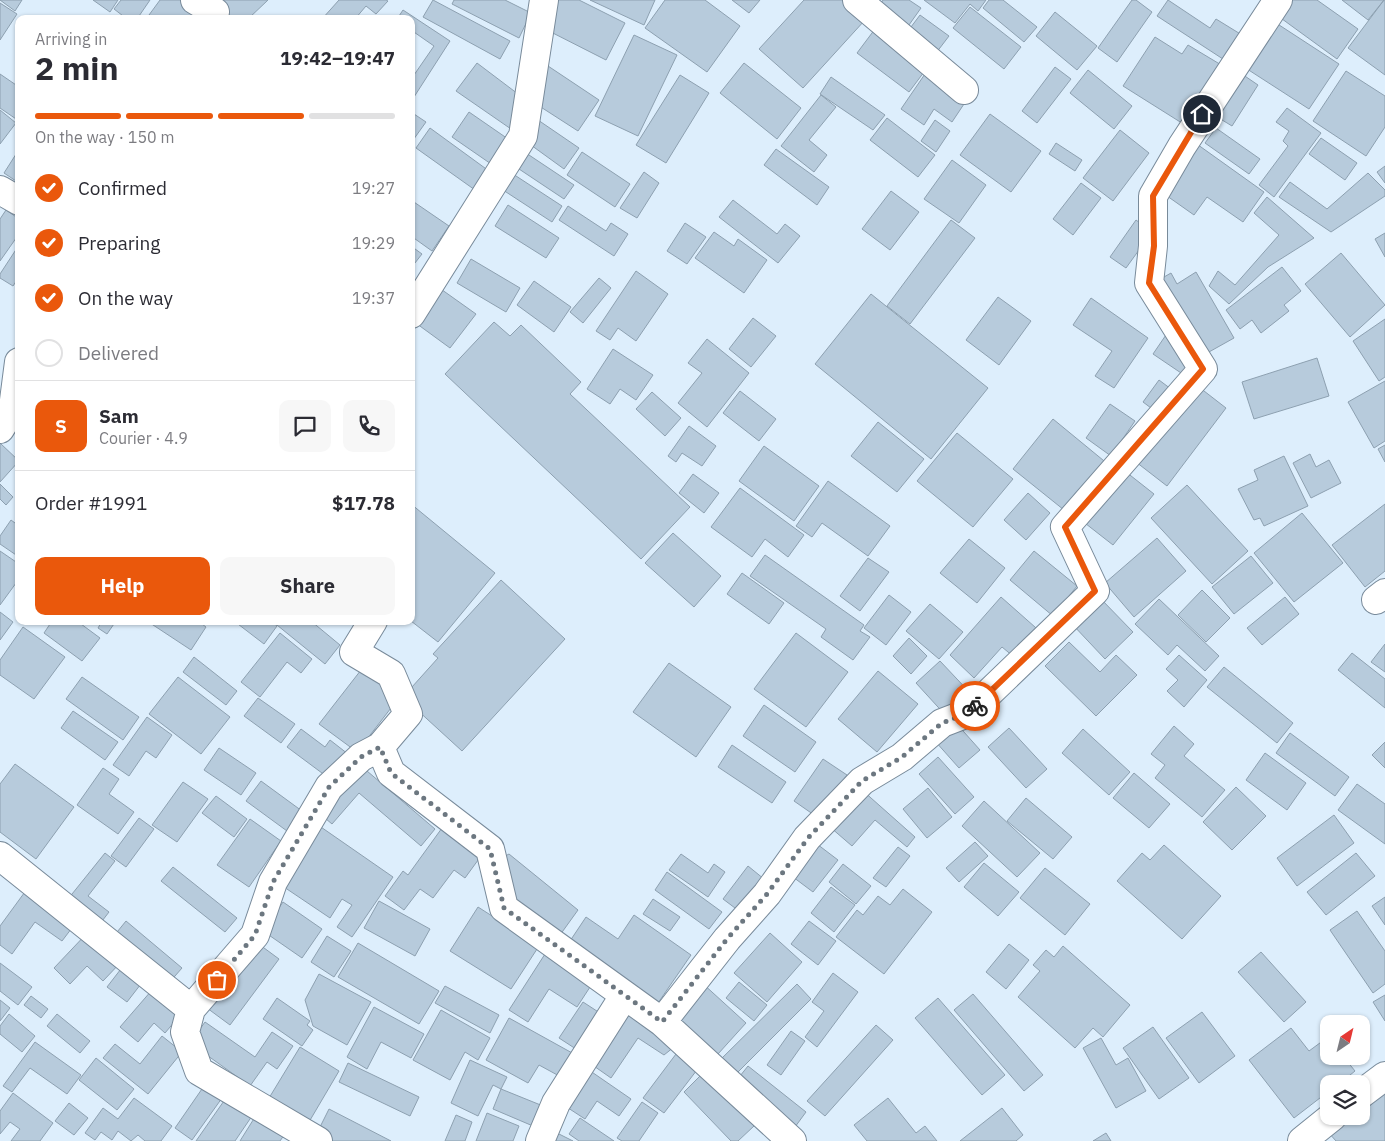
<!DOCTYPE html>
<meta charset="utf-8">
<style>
:root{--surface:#fff;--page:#f7f7f7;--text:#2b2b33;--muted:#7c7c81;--line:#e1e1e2;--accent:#ea580c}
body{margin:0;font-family:"IBM Plex Sans",sans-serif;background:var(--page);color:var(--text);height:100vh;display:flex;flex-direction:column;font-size:19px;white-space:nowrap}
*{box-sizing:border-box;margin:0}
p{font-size:16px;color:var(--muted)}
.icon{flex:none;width:28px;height:28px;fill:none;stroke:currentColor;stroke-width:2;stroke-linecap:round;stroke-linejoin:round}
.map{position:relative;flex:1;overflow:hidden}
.drawer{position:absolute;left:15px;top:15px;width:400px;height:610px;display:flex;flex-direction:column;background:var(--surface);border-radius:10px;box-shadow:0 1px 4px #0004}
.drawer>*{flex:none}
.needle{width:32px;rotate:35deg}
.buttons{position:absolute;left:1320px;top:1015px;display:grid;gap:10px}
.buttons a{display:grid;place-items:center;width:50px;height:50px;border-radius:10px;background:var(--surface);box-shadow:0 1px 4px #0004;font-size:25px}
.pin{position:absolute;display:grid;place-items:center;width:42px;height:42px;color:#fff;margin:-21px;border:2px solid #fff;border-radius:50%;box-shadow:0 1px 5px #0007}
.courier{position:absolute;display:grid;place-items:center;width:50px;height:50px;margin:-25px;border:4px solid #ea580c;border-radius:50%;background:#fff;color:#222;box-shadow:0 1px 6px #0007}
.head em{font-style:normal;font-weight:800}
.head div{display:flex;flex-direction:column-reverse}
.head{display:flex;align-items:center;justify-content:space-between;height:85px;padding:0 20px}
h1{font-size:32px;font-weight:800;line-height:38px}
.bar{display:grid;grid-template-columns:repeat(4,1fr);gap:8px 5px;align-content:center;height:60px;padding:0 20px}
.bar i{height:6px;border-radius:4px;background:var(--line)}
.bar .on{background:var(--accent)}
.bar p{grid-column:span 4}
.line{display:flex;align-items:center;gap:12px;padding:0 20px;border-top:1px solid var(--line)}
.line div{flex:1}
.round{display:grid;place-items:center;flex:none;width:52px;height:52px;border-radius:10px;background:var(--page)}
ol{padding:0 20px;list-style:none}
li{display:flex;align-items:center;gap:15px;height:55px}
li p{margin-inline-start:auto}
li .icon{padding:5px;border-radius:50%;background:var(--accent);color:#fff;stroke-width:4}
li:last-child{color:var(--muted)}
li i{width:28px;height:28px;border:2px solid var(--line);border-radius:50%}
.primary-button{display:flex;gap:10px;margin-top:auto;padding:10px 20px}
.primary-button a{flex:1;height:58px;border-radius:10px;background:var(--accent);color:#fff;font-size:20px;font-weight:800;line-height:58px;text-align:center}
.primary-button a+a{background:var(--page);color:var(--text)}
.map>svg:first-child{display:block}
</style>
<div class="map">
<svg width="1385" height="1141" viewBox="0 0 1385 1141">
<rect width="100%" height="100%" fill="#ddeefc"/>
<path fill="#b7cbdc" stroke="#8da0b0" d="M0,0H22L15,11Z
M93,0H118L110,12Z
M121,0H150L137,19H127L114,9Z
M160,0H182L204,19H155L149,15Z
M212,0H268L248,19H229Z
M339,0H386L388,1L376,14L366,6L355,19H322Z
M433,0L510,41L500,59L423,17Z
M454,0H505L531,13L519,38L452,4Z
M557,0H579L625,23L606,60L543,28Z
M590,0H655L644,25Z
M665,0H705L740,26L707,72L645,28Z
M732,0H760L749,13Z
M804,0H843L865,20L803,88L759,49Z
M883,0H909L921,8L904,32L875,12Z
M924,0H986L978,11L970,4L955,23Z
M989,0H1003L1037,27L1024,42L983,8Z
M1132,0H1136L1152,12L1117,62L1098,48Z
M1168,0L1210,28L1216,19L1242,35L1226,61L1157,16Z
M1290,0H1317L1358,29L1337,59L1278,16Z
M1342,0H1384L1368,20Z
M1384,0H1385V75L1348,48Z
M0,3L17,14L0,40Z
M970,7L1021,47L1004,69L953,28Z
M403,10L450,41L414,97L411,95V72L414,75L434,46L411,30V19H397Z
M1055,12L1097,46L1077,70L1036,36Z
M920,15L949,36L933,57L905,35Z
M1273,21L1339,64L1309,109L1244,67Z
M875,29L927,68L909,92L857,53Z
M634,35L677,55L638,136L595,116Z
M1155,37L1182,54L1188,45L1223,66L1185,125L1123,86Z
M542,62L599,100L578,131L533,102Z
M477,63L522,97L511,129L456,91Z
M744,63L801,108L777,139L720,93Z
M1055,67L1071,79L1037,123L1022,111Z
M1088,70L1132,106L1114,129L1070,93Z
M1236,70L1258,85L1232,126L1209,112Z
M927,71L968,98L952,122L934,109L924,125L901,109Z
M1346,71L1385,96V127L1366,156L1313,121Z
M0,74L19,87V121L0,108Z
M680,75L709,93L666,163L636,145Z
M831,77L885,115L873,130L820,94Z
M821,95L836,107L809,140L827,155L814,172L781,146Z
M1287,108L1321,133L1274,197L1259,185L1288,146L1283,141L1289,131L1276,122Z
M0,110L16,123L0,144Z
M411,112L426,122L411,143Z
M469,112L511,141L494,166L452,137Z
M990,114L1041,151L1011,192L960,155Z
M887,118L935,155L918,177L870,140Z
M538,120L579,148L564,169L524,140Z
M935,120L950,131L936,152L921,141Z
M430,128L489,171L475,190L416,148Z
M1216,128L1260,159L1249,174L1205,143Z
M1120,130L1149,153L1113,201L1083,178Z
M1321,138L1357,163L1345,180L1309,154Z
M1194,142L1264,192L1243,222L1207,197L1194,215L1160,191Z
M1056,143L1082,160L1075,171L1049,154Z
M776,149L829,187L817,205L764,165Z
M18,151L19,152V183L4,173Z
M523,151L574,185L564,199L513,165Z
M582,152L630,184L615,207L567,175Z
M952,160L986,185L959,223L924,199Z
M1385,166V183L1377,172Z
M644,172L659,183L637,218L620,208Z
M1368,173L1385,190V196L1331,232L1279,197L1290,182L1327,209Z
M513,174L562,206L552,222L503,190Z
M1081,183L1101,198L1073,235L1053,219Z
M891,191L919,212L890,250L862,229Z
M1267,197L1314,238L1268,267L1229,304L1209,286L1218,271L1235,285L1279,235L1254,213Z
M411,200L449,226L432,251L411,236Z
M733,200L777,234L785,224L800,236L778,263L719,217Z
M508,205L559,238L546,258L495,226Z
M568,206L606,231L611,223L628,234L614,256L559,220Z
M6,210L19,219V234L0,261V219Z
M951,220L975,238L910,324L887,306Z
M1136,220L1152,232L1126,268L1110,257Z
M685,223L706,237L687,264L667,251Z
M714,232L734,246L738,239L767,260L744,293L695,258Z
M1385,233V257L1375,239Z
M19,245V277L13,286L0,278V274Z
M411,246L422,254L411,268Z
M1341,253L1385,305L1350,337L1305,284Z
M471,259L520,288L506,312L457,283Z
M1282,267L1301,291L1284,305L1289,311L1261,333L1252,320L1240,329L1226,310Z
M636,271L668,294L636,341L618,328L610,340L596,331Z
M1196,272L1234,338L1200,357L1157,281L1171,273L1177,284Z
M599,278L611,288L583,323L570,312Z
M534,281L571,307L554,332L517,305Z
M438,287L476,314L450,348L413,321Z
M871,294L988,388L931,459L815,364Z
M998,297L1031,321L999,365L966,340Z
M1091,298L1148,338L1114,388L1095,376L1112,351L1073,325Z
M753,318L776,336L751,367L729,349Z
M1385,319V377L1379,381L1353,341Z
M494,322L510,336L521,325L581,382L570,394L690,507L641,559L445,374Z
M1170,329L1194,357L1184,375L1153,354Z
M707,339L749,373L707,427L678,403L702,373L688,363Z
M613,349L653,375L636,400L620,389L610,404L587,389Z
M1317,358L1329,396L1254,419L1242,382Z
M1159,380L1175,392L1159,414L1143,402Z
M1385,381V441L1374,448L1348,402Z
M1195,384L1226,408L1167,486L1136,462Z
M740,391L776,419L759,441L723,413Z
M652,392L681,418L665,436L636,409Z
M1110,404L1135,421L1111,456L1086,438Z
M1053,419L1109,465L1069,514L1013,469Z
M878,422L924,459L897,492L851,456Z
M689,426L716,446L702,466L682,453L676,462L668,456Z
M957,433L1013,479L973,527L917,481Z
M0,443L19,461L0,482Z
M1385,445V462L1378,449Z
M764,446L819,486L794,521L739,481Z
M1310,454L1316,467L1329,460L1341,483L1311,498L1293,463Z
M1284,456L1308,506L1264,526L1260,518L1254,520L1238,489L1258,480L1254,470Z
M1121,468L1154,494L1113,545L1081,520Z
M693,474L719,493L704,513L679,493Z
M828,481L890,526L868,556L822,523L812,537L796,526Z
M0,484L13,497L6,505L0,499Z
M1187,485L1248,551L1212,584L1151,518Z
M740,488L804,535L788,557L765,539L752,557L711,527Z
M1028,493L1050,513L1026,540L1004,520Z
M411,504L495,573L438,642L411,621Z
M1385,504V571L1365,587L1332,545Z
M1302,513L1343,563L1294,602L1254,553Z
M11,520L19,526V557L0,544V536Z
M673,533L721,576L694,607L645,563Z
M1157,538L1186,571L1134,617L1105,583Z
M969,539L1005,568L977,603L940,573Z
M0,551L19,564V579L0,605Z
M1034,551L1077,586L1053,616L1010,580Z
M765,555L864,625L860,631L870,637L853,660L821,637L826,629L750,576Z
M1251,556L1273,583L1234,614L1212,587Z
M868,558L889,572L860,611L840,596Z
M742,573L784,603L769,624L727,594Z
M501,580L565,639L462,751L403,697L438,658L433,654Z
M1202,590L1230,618L1206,642L1178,615Z
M889,595L911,612L886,645L864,628Z
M1001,597L1044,635L1020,662L1002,647L974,678L950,655Z
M1285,597L1299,614L1262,645L1247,628Z
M1100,598L1133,632L1105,659L1072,624Z
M1159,599L1219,656L1205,671L1177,645L1168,655L1135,624Z
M930,604L963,632L939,659L906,631Z
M0,612L13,622L0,640Z
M52,621H77L100,638L82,661L44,633Z
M102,621H116L107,634L98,628Z
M147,621H198L206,627L191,650Z
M234,621H271L277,626L264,644Z
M272,621H311L340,645L325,664Z
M23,627L65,657L34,699L0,675V660Z
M280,633L312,659L301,673L287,662L260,697L241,682Z
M796,633L848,672L806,727L754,689Z
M909,638L927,656L911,674L893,656Z
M1069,642L1100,672L1116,655L1137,675L1096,716L1045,666Z
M1385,644V672L1371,662Z
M1352,653L1385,679V708L1338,670Z
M1179,655L1207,680L1184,707L1167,691L1178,680L1166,669Z
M194,657L237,691L226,705L183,672Z
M940,661L973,696L948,718L916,683Z
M669,663L731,707L696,757L633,712Z
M1224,667L1293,723L1277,743L1207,687Z
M361,670L401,695L357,752L319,724Z
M878,671L918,704L877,752L838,719Z
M82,677L139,717L123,740L66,699Z
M178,677L230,717L201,754L149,714Z
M258,698L295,724L281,743L244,716Z
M764,705L816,742L795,772L743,736Z
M73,711L118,742L105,760L61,728Z
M147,717L172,735L156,758L146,751L129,776L113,765Z
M956,723L980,750L959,768L935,741Z
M1174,726L1194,744L1184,756L1225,790L1202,817L1155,778L1165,765L1151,754Z
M1009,728L1047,769L1026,788L988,747Z
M301,729L325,747L330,740L348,754L330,779L287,747Z
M1083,729L1130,772L1109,795L1062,753Z
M1290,733L1349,777L1335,796L1276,753Z
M1385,742V768L1372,755Z
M732,745L786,782L772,803L718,767Z
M219,748L256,773L241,795L204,770Z
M1265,753L1306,783L1287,810L1246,780Z
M938,757L974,797L955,814L919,774Z
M823,759L847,775L817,817L794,801Z
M15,764L74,807L36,859L0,832V784Z
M360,765L435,829L421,846L359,793L332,824L319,813Z
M103,768L119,779L109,794L134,812L118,834L77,805Z
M1134,773L1170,804L1149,828L1113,798Z
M261,781L302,811L287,831L246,801Z
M183,782L208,799L177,842L152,825Z
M1357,784L1385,804V844L1338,810Z
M1236,787L1266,816L1232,850L1203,822Z
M928,788L952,817L927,838L903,809Z
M862,790L915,837L907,847L875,820L852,846L830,827Z
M216,796L247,819L234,837L202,813Z
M1026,798L1072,837L1053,859L1007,821Z
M984,801L1040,853L1017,877L962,826Z
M1334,815L1354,843L1297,886L1277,858Z
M139,818L154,829L126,867L111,856Z
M250,819L281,841L249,887L217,865Z
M318,825L393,877L352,937L337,927L352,905L342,899L330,918L278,883Z
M442,828L481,856L465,878L454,870L433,898L420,889L404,910L385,896L403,871L408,875Z
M813,841L838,860L813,892L789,874Z
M975,842L988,856L959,882L946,868Z
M1164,845L1221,896L1182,939L1117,881L1142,853L1150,860Z
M898,847L910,856L886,887L873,878Z
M105,853L115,861L88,896L109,912L99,925L68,899Z
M1356,853L1375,876L1326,915L1307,892Z
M509,854L578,910L560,935L510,901L496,861Z
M681,854L708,873L714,864L725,872L708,897L669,870Z
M984,863L1019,892L998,916L964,887Z
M843,864L871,886L856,904L829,882Z
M748,866L764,879L739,911L723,899Z
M173,867L237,918L225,932L161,881Z
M1045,868L1090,904L1065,935L1020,898Z
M667,872L722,912L709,929L655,890Z
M30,885L78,920L62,941L35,922L12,954L0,945V926Z
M831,887L855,905L834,932L811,913Z
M903,889L932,912L884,974L836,937L857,910L863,915L878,896L890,905Z
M1385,897V925L1372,906Z
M653,899L680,917L670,931L643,914Z
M379,901L430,929L415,956L364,928Z
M283,902L322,929L302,958L263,931Z
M478,907L539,946L511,989L450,951Z
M1357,911L1385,951V984L1373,993L1330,930Z
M634,915L691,955L658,1003L570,941L586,917L618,939Z
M126,921L182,968L168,984L113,937Z
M809,921L836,941L818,965L791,944Z
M90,930L122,961L103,981L87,966L70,984L54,968Z
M770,933L802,962L767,1002L734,973Z
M327,936L351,951L334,977L311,962Z
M256,942L279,959L230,1025L207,1008Z
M358,943L439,991L419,1024L338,977Z
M1009,944L1029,960L1006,989L986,972Z
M1063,946L1130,1005L1103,1037L1093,1028L1075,1048L1018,997L1040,971L1033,965L1046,950L1054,957Z
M1261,952L1306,1002L1284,1022L1238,972Z
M545,954L592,984L577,1007L549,989L528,1022L509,1010Z
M0,963L32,987L18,1005L0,991Z
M124,965L144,980L127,1002L107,987Z
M833,973L858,992L817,1047L805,1037L824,1011L812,1002Z
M319,974L371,1002L347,1045L313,1026L305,1000Z
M701,982L746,1023L718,1054L673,1013Z
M739,982L767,1005L754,1021L726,998Z
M797,984L811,999L733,1077L718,1062Z
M445,986L499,1015L490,1033L435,1003Z
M152,990L181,1014L165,1033L154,1023L138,1042L120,1027Z
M973,994L1043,1075L1024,1091L954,1010Z
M1385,995V1021L1373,1002Z
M31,996L48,1009L41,1018L24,1005Z
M277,998L310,1021L307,1025L313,1030L302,1046L263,1019Z
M938,998L1005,1075L982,1095L915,1018Z
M0,1000L10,1008L0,1021Z
M583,1002L603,1015L579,1051L559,1038Z
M374,1007L424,1034L411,1058L381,1042L367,1069L347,1057Z
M627,1008L674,1047L664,1055L638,1038L611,1078L591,1064Z
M441,1010L490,1038L478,1060L465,1052L450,1080L413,1060Z
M1202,1012L1235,1056L1199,1083L1166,1038Z
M9,1014L35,1036L22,1052L0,1034V1026Z
M57,1014L90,1041L80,1053L47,1026Z
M509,1018L574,1054L561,1077L539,1065L528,1083L486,1060Z
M205,1022L255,1057L272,1032L293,1046L277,1069L267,1062L250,1086L190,1043Z
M876,1025L893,1040L825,1116L807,1101Z
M1153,1027L1189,1078L1159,1099L1123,1048Z
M1291,1028L1309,1051L1328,1037L1329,1056H1343L1355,1071L1339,1084H1329V1091L1294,1118L1249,1060Z
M791,1031L805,1041L781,1075L767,1065Z
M162,1036L182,1052L148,1094L103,1058L115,1044L140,1064Z
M1101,1038L1116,1065L1128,1058L1146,1091L1116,1108L1083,1048Z
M35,1042L81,1075L67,1094L30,1068L12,1092L3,1086Z
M300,1047L339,1071L306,1127L266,1103Z
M679,1050L700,1066L664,1113L643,1098Z
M96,1058L134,1089L117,1110L79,1080Z
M470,1060L507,1077L501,1089L493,1085L478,1116L451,1103Z
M348,1063L419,1097L410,1116L339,1082Z
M748,1066L806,1112L795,1127L736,1081Z
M586,1068L631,1099L619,1116L597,1101L585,1119L562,1104Z
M703,1073L754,1126L738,1141H731L684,1092Z
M1385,1085V1141H1336L1328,1132L1347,1116H1361V1105Z
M204,1086L222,1098L192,1140L175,1128Z
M501,1089L548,1108L540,1129L493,1109Z
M13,1093L53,1123L40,1141H11L20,1129L10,1122L0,1134V1111Z
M134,1098L172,1126L161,1141H145L138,1135L131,1141L118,1131L112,1140L101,1132L95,1140L85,1133L103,1108L118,1119Z
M226,1098L252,1116L235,1141H196Z
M888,1098L916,1133L925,1126L937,1141H867L854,1125Z
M642,1102L658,1113L639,1141H622L617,1138Z
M69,1103L88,1118L74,1135L55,1121Z
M1002,1108L1023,1135L1016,1141H960Z
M260,1109L289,1128L280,1141H240Z
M329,1109L391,1141H331L317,1133Z
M487,1113L519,1126L513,1141H476Z
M456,1115L472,1122L465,1141H445Z
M580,1118L614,1141H579L569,1134Z
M553,1131L573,1141H548Z
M1106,1133L1111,1141H1093Z"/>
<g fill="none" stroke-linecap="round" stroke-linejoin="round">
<defs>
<path id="minor" d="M195,0L215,12L211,19
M857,0L964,90
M0,190L19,201
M411,314L523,136L544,0
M0,429L13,408L19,362
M1376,600L1385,593
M380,747L391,773L490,849L504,908L662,1022L792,1141
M0,856L191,1009
M662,1022L727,939L767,894L807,838L862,781L902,757L942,723L968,713L1095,591L1065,527L1203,369L1149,283L1153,246V196L1182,146L1278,0
M1361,1094L1385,1076
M318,1141L199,1071L185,1032L191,1009L255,935L273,882L329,787L361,757L380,747L408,714L391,674L354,652L373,621
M540,1141L556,1103L624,996
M1302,1141L1333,1116"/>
</defs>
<use href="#minor" stroke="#788a9a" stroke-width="30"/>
<use href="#minor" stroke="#fff" stroke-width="28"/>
</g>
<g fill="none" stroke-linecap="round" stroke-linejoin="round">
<path stroke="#6c7780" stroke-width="5" stroke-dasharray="0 9" d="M217,980L255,935L273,882L329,787L361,757L380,747L391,773L490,849L504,908L662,1022L727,939L767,894L808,838L862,781L902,757L942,723L968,713L975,706"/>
<path stroke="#ea580c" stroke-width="6" d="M975,706L1095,591L1065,527L1203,369L1149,283L1154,246L1153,196L1202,114"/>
</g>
</svg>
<div class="buttons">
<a><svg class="needle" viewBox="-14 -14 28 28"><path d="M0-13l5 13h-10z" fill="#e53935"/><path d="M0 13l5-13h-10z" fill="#7c7c81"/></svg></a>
<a><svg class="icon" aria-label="layers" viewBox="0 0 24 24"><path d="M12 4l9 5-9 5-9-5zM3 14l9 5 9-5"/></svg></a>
</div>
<div class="pin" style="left:217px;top:980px;background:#ea580c"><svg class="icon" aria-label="bag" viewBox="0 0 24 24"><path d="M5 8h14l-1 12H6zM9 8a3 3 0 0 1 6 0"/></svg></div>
<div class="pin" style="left:1202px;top:114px;background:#1f2937"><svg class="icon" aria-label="home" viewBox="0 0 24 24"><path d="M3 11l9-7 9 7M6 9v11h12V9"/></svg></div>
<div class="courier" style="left:975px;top:706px"><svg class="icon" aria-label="bike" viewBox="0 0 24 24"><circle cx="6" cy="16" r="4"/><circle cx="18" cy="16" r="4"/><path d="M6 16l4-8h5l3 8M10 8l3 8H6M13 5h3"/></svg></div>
<section class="drawer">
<div class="head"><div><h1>2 min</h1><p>Arriving in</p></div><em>19:42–19:47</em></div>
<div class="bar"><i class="on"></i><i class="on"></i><i class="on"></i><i></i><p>On the way · 150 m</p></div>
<ol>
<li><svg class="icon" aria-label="check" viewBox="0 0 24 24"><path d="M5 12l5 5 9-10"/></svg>Confirmed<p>19:27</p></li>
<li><svg class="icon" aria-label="check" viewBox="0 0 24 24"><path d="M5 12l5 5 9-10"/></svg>Preparing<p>19:29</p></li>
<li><svg class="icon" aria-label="check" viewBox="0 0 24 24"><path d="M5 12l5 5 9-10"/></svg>On the way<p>19:37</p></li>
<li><i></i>Delivered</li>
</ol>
<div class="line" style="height:90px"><b class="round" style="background:var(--accent);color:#fff">S</b><div><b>Sam</b><p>Courier · 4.9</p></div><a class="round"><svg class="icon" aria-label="chat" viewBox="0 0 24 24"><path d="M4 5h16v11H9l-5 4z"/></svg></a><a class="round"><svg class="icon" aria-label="phone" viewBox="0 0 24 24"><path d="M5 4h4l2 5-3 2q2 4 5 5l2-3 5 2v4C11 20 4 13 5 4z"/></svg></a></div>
<div class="line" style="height:65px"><div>Order #1991</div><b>$17.78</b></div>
<div class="primary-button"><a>Help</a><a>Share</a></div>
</section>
</div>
